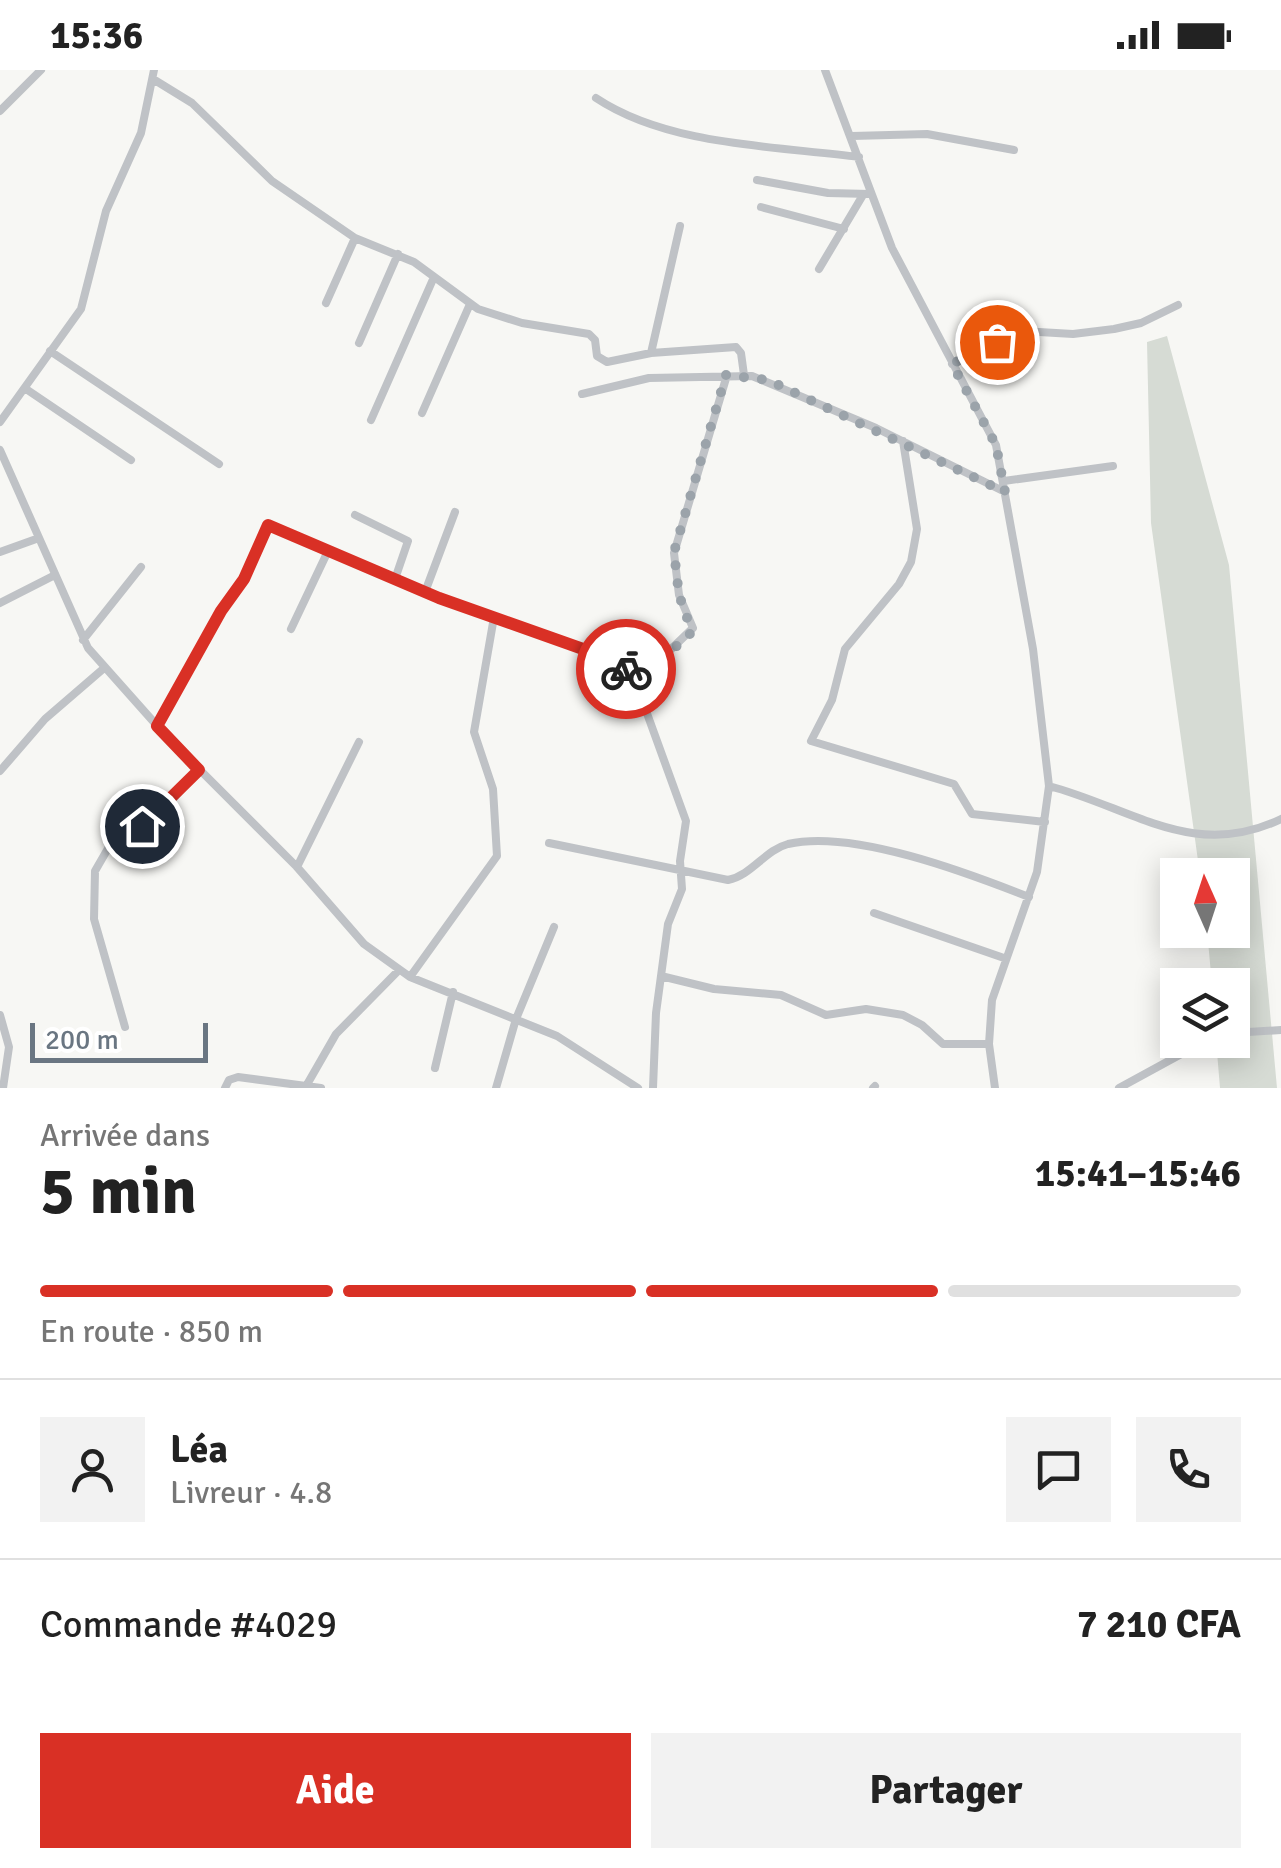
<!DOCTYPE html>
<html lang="fr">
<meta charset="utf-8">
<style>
:root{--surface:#fff;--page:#f2f2f2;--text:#222;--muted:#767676;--line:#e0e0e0;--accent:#d93025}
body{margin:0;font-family:Signika,sans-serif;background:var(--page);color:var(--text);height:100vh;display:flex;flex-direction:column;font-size:38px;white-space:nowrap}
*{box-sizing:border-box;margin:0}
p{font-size:32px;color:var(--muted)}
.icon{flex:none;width:55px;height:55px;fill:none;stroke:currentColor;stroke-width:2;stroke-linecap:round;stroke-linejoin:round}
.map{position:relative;height:1018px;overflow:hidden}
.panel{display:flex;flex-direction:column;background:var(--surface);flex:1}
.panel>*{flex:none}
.needle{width:65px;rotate:357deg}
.tools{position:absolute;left:1160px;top:788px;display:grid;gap:20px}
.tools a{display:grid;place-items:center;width:90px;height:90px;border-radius:0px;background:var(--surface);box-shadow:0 5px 25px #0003;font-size:50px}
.scale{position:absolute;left:30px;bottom:25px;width:178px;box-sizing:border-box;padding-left:10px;border:5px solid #6a7682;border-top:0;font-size:28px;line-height:35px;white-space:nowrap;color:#6a7682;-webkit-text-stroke:8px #fff;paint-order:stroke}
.pin{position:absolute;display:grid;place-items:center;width:85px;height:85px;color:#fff;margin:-42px;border:5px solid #fff;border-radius:50%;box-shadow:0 2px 10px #0007}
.courier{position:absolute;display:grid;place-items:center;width:100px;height:100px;margin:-50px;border:8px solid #d93025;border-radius:50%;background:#fff;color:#222;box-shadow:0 2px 12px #0007}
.summary em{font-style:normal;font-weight:800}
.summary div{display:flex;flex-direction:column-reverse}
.summary{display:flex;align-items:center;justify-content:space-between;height:170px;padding:0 40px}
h1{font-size:65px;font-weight:800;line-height:75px}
.bar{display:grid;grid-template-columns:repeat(4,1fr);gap:15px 10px;align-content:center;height:120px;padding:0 40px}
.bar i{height:12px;border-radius:8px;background:var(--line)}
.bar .active{background:var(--accent)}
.bar p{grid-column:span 4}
.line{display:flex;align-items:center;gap:25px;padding:0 40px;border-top:2px solid var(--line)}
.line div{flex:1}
.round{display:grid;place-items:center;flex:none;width:105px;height:105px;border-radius:0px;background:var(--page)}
.action{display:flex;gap:20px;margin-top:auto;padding:20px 40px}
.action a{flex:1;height:115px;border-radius:0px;background:var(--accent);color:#fff;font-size:40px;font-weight:800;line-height:115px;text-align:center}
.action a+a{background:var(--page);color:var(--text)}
.status{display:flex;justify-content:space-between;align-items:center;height:70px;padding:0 50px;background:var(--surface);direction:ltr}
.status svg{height:28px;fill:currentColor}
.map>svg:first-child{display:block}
</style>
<div class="status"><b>15:36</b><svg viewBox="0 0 49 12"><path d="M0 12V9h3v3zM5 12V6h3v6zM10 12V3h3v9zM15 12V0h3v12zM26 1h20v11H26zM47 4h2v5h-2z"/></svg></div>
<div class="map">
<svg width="1281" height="1018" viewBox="0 0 1281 1018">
<rect width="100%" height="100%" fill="#f7f7f4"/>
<path fill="#d6dbd4" d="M1167,266L1229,495L1277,1018H1220L1216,970H1232V915H1212L1207,860H1232V805H1200L1151,453L1147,272Z"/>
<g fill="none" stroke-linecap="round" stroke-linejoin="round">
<path stroke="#bfc2c6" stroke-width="8" d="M825,0L892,178L996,375L1033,579L1049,716L1037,802L992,930L989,974L995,1018
M153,9L192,33L272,111L355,168L414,192L478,239L522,253L589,264L595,270L597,286L607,292L651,283L736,277L741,283L744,305
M596,28C668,76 775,76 859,87
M0,41L41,0
M852,66L927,64L1014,80
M757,110L828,123L870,124
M761,137L844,159
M819,199L863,125
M326,233L355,168
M359,273L398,184
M50,281L219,394
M651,283L680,156
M952,294L1022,261L1073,264L1114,259L1141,253L1178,235
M26,319L131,390
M582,324L649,308L752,306L876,358L1005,422
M422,343L470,234
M371,350L434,207
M0,352L81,239L106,141L141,63L154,0
M903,371L917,459L911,492L899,514L845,579L832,630L811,671L954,714L972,744L1045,752
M0,380L88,578L168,668L297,797L364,874L410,907L557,966L638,1018
M1004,411L1113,396
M355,445L408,471L395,509
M0,482L39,468
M425,522L455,442
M0,533L55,505
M291,559L328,481
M83,570L141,497
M636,613L693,558L679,525L674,483L727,305
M157,656L221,541L244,509L268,455L439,528L623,595L636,613L686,751L680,791L682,819L668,854L656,943L653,1018
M0,701L45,649L103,599
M1049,716C1132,738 1194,791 1281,749
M549,773L728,810C752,805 765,780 788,774C853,759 968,803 1029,827
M297,797L359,672
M874,843L1004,888
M661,906L714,919L781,925L826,945L866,939L903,945L922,955L943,974H989
M410,907L497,786L493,719L474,662L494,547
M0,945L9,977L3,1018
M125,957L94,849L95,801L110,775L161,742L199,700
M1232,963L1281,960
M435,998L453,922
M225,1018L229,1010L238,1007L321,1018
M305,1018L336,964L398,901
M496,1018L516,949L554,857
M873,1018L875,1016
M1119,1018L1207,970"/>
</g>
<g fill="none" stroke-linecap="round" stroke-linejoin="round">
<path stroke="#9ba3aa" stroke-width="10" stroke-dasharray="0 18" d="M626,599L636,613L692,562L679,525L674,482L726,305L768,310L1005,422L996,375L952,294L997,272"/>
<path stroke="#d93025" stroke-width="12" d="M142,756L199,700L157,656L221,541L244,509L268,455L439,528L614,590L626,599"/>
</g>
</svg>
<div class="tools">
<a><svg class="needle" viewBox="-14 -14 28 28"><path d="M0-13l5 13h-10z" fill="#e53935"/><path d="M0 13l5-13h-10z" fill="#767676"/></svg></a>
<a><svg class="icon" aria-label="layers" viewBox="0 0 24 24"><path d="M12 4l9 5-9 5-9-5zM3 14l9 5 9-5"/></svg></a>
</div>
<div class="scale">200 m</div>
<div class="pin" style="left:997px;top:272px;background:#ea580c"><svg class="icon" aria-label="bag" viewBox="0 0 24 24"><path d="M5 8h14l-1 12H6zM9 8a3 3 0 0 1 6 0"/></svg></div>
<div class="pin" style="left:142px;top:756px;background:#1f2937"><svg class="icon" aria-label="home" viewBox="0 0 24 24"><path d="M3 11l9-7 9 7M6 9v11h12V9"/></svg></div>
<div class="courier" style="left:626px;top:599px"><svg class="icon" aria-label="bike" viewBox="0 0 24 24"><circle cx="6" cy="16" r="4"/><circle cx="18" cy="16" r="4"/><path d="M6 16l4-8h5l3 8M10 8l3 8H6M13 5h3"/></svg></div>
</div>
<section class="panel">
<div class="summary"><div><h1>5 min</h1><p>Arrivée dans</p></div><em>15:41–15:46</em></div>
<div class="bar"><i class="active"></i><i class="active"></i><i class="active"></i><i></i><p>En route · 850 m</p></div>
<div class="line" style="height:180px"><a class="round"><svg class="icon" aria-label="person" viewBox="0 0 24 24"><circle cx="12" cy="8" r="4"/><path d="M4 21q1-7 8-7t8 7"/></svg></a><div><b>Léa</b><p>Livreur · 4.8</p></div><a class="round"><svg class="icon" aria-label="chat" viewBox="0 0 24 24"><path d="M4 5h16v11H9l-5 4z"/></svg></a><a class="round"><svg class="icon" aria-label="phone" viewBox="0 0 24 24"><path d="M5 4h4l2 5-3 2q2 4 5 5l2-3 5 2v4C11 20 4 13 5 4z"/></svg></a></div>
<div class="line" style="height:130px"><div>Commande #4029</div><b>7 210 CFA</b></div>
<div class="action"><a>Aide</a><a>Partager</a></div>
</section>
